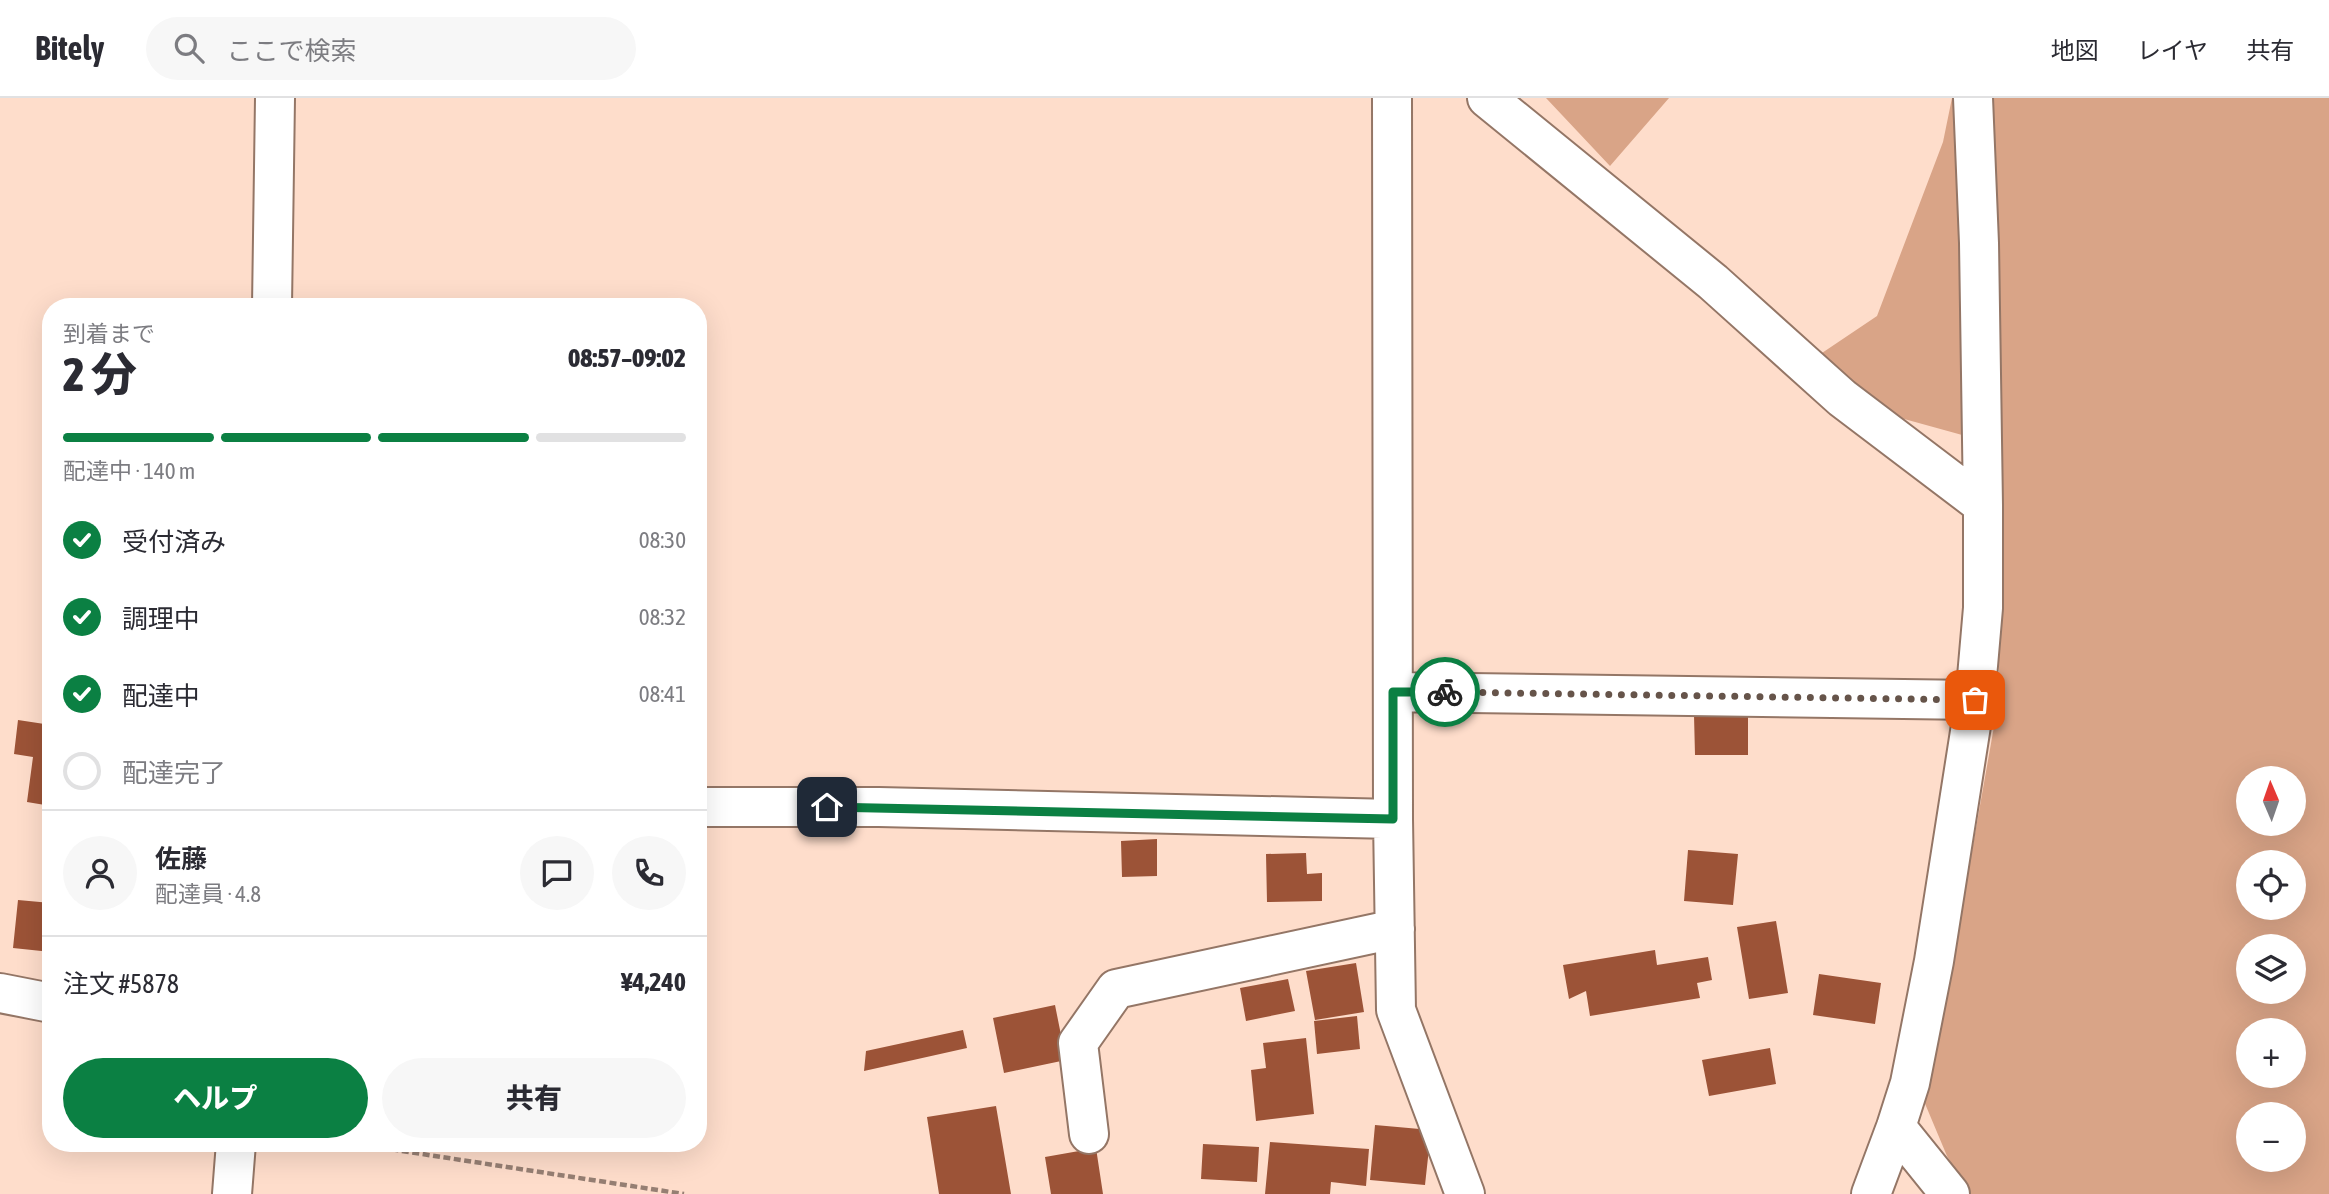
<!DOCTYPE html>
<html lang="ja">
<meta charset="utf-8">
<style>
:root{--surface:#fff;--page:#f7f7f7;--text:#2b2b33;--muted:#7c7c81;--line:#e1e1e2;--accent:#0b8043}
body{margin:0;font-family:"Asap Condensed","Noto Sans JP",sans-serif;background:var(--page);color:var(--text);height:100vh;display:flex;flex-direction:column;font-size:26px;white-space:nowrap}
*{box-sizing:border-box;margin:0}
p{font-size:23px;color:var(--muted)}
.icon{flex:none;width:38px;height:38px;fill:none;stroke:currentColor;stroke-width:2;stroke-linecap:round;stroke-linejoin:round}
.map{position:relative;flex:1;overflow:hidden}
.drawer{position:absolute;left:42px;top:200px;width:665px;height:854px;display:flex;flex-direction:column;background:var(--surface);border-radius:28px;box-shadow:0 7px 28px #0002}
.drawer>*{flex:none}
.needle{width:46px;rotate:358deg}
.controls{position:absolute;left:2236px;top:668px;display:grid;gap:14px}
.controls a{display:grid;place-items:center;width:70px;height:70px;border-radius:50%;background:var(--surface);box-shadow:0 7px 28px #0002;font-size:35px}
.pin{position:absolute;display:grid;place-items:center;width:60px;height:60px;color:#fff;margin:-30px;border-radius:14px;box-shadow:0 4px 10px #0006}
.courier{position:absolute;display:grid;place-items:center;width:70px;height:70px;margin:-35px;border:5px solid #0b8043;border-radius:50%;background:#fff;color:#222;box-shadow:0 2px 9px #0007}
.head em{font-style:normal;font-weight:800}
.head div{display:flex;flex-direction:column-reverse}
.head{display:flex;align-items:center;justify-content:space-between;height:119px;padding:0 21px}
h1{font-size:46px;font-weight:800;line-height:52px}
.bar{display:grid;grid-template-columns:repeat(4,1fr);gap:10px 7px;align-content:center;height:84px;padding:0 21px}
.bar i{height:9px;border-radius:5px;background:var(--line)}
.bar .active{background:var(--accent)}
.bar p{grid-column:span 4}
.line{display:flex;align-items:center;gap:18px;padding:0 21px;border-top:2px solid var(--line)}
.line div{flex:1}
.round{display:grid;place-items:center;flex:none;width:74px;height:74px;border-radius:37px;background:var(--page)}
ol{padding:0 21px;list-style:none}
li{display:flex;align-items:center;gap:21px;height:77px}
li p{margin-inline-start:auto}
li .icon{padding:7px;border-radius:50%;background:var(--accent);color:#fff;stroke-width:4}
li:last-child{color:var(--muted)}
li i{width:38px;height:38px;border:4px solid var(--line);border-radius:50%}
.primary-button{display:flex;gap:14px;margin-top:auto;padding:14px 21px}
.primary-button a{flex:1;height:80px;border-radius:42px;background:var(--accent);color:#fff;font-size:28px;font-weight:800;line-height:80px;text-align:center}
.primary-button a+a{background:var(--page);color:var(--text)}
header{display:flex;align-items:center;gap:42px;box-sizing:border-box;height:98px;padding:0 35px;background:var(--surface);border-bottom:2px solid var(--line)}
header strong{font-size:33px}
nav{display:flex;gap:38px;margin-inline-start:auto;font-size:24px}
.search{width:490px;height:63px;background:var(--page);display:flex;align-items:center;gap:18px;box-sizing:border-box;padding:0 24px;border-radius:38px;color:var(--muted);font-size:26px}
.map>svg:first-child{display:block}
</style>
<header>
<strong>Bitely</strong>
<div class="search"><svg class="icon" aria-label="search" viewBox="0 0 24 24"><circle cx="10" cy="10" r="6"/><path d="M15 15l6 6"/></svg>ここで検索</div>
<nav><a>地図</a><a>レイヤ</a><a>共有</a></nav>
</header>
<div class="map">
<svg width="2329" height="1096" viewBox="0 0 2329 1096">
<rect width="100%" height="100%" fill="#feddcb"/>
<path fill="#d9a487" fill-rule="evenodd" d="M1546,0H1669L1610,68Z
M1952,0H2329V1096H1970L1947,1058L1905,958L1943,881L1970,764L2001,589L1991,511L1973,340L1897,319L1819,257L1877,218L1943,44ZM2249,681H2294V726H2249ZM2249,765H2294V810H2249ZM2249,849H2294V894H2249ZM2249,933H2294V978H2249ZM2249,1017H2294V1062H2249Z"/>
<path fill="#9c5337" d="M1748,616V657H1695L1694,617Z
M18,622L51,627V708L27,704L33,659L14,656Z
M1157,741V778L1122,779L1121,743Z
M1688,752L1738,756L1733,807L1684,803Z
M1306,755L1307,776L1322,775V803L1267,804L1266,756Z
M18,802L51,805V854L13,850Z
M1776,823L1788,895L1749,901L1737,829Z
M1655,852L1657,867L1708,859L1712,882L1697,885L1700,900L1590,918L1586,893L1569,901L1563,867Z
M1356,865L1364,914L1315,922L1306,873Z
M1819,876L1881,885L1875,926L1813,917Z
M1288,881L1295,913L1246,923L1240,890Z
M1055,907L1066,962L1004,975L993,920Z
M1357,918L1360,951L1317,956L1314,923Z
M963,932L967,950L864,973L866,953Z
M1306,940L1314,1016L1256,1023L1251,972L1266,970L1263,945Z
M1770,950L1776,986L1709,998L1702,962Z
M996,1008L1011,1096H939L927,1019Z
M1375,1027L1431,1032L1425,1087L1370,1082Z
M1270,1044L1369,1051L1366,1088L1331,1084L1330,1096H1265Z
M1203,1046L1259,1049L1257,1084L1201,1081Z
M1096,1050L1103,1096H1051L1045,1059Z"/>
<g fill="none" stroke-linecap="round" stroke-linejoin="round">
<defs>
<path id="minor" d="M1392,0L1393,721L1396,912L1465,1096
M1487,0L1713,184L1842,300L1983,407
M272,208L275,0
M1393,594L1975,602
M698,709H879L1393,721
M0,895L51,905
M1896,1029L1950,1096
M1089,1036L1078,945L1116,891L1395,831
M232,1096L236,1045
M1871,1096L1896,1029L1910,985L1934,863L1975,602L1983,510V407L1979,145L1973,0"/>
</defs>
<use href="#minor" stroke="#947666" stroke-width="42"/>
<path stroke="#967f73" stroke-width="4.5" stroke-dasharray="7 3.5" stroke-linecap="butt" d="M350,1045L684,1096"/>
<use href="#minor" stroke="#fff" stroke-width="38"/>
</g>
<g fill="none" stroke-linecap="round" stroke-linejoin="round">
<path stroke="#66544a" stroke-width="7" stroke-dasharray="0 12.6" d="M1445,594L1975,602"/>
<path stroke="#0b8043" stroke-width="9" d="M827,709L1393,721V594H1445"/>
</g>
</svg>
<div class="controls">
<a><svg class="needle" viewBox="-14 -14 28 28"><path d="M0-13l5 13h-10z" fill="#e53935"/><path d="M0 13l5-13h-10z" fill="#7c7c81"/></svg></a>
<a><svg class="icon" aria-label="locate" viewBox="0 0 24 24"><circle cx="12" cy="12" r="6"/><path d="M12 2v4M12 18v4M2 12h4M18 12h4"/></svg></a>
<a><svg class="icon" aria-label="layers" viewBox="0 0 24 24"><path d="M12 4l9 5-9 5-9-5zM3 14l9 5 9-5"/></svg></a>
<a>+</a>
<a>−</a>
</div>
<div class="pin" style="left:1975px;top:602px;background:#ea580c"><svg class="icon" aria-label="bag" viewBox="0 0 24 24"><path d="M5 8h14l-1 12H6zM9 8a3 3 0 0 1 6 0"/></svg></div>
<div class="pin" style="left:827px;top:709px;background:#1f2937"><svg class="icon" aria-label="home" viewBox="0 0 24 24"><path d="M3 11l9-7 9 7M6 9v11h12V9"/></svg></div>
<div class="courier" style="left:1445px;top:594px"><svg class="icon" aria-label="bike" viewBox="0 0 24 24"><circle cx="6" cy="16" r="4"/><circle cx="18" cy="16" r="4"/><path d="M6 16l4-8h5l3 8M10 8l3 8H6M13 5h3"/></svg></div>
<section class="drawer">
<div class="head"><div><h1>2 分</h1><p>到着まで</p></div><em>08:57–09:02</em></div>
<div class="bar"><i class="active"></i><i class="active"></i><i class="active"></i><i></i><p>配達中 · 140 m</p></div>
<ol>
<li><svg class="icon" aria-label="check" viewBox="0 0 24 24"><path d="M5 12l5 5 9-10"/></svg>受付済み<p>08:30</p></li>
<li><svg class="icon" aria-label="check" viewBox="0 0 24 24"><path d="M5 12l5 5 9-10"/></svg>調理中<p>08:32</p></li>
<li><svg class="icon" aria-label="check" viewBox="0 0 24 24"><path d="M5 12l5 5 9-10"/></svg>配達中<p>08:41</p></li>
<li><i></i>配達完了</li>
</ol>
<div class="line" style="height:126px"><a class="round"><svg class="icon" aria-label="person" viewBox="0 0 24 24"><circle cx="12" cy="8" r="4"/><path d="M4 21q1-7 8-7t8 7"/></svg></a><div><b>佐藤</b><p>配達員 · 4.8</p></div><a class="round"><svg class="icon" aria-label="chat" viewBox="0 0 24 24"><path d="M4 5h16v11H9l-5 4z"/></svg></a><a class="round"><svg class="icon" aria-label="phone" viewBox="0 0 24 24"><path d="M5 4h4l2 5-3 2q2 4 5 5l2-3 5 2v4C11 20 4 13 5 4z"/></svg></a></div>
<div class="line" style="height:91px"><div>注文 #5878</div><b>¥4,240</b></div>
<div class="primary-button"><a>ヘルプ</a><a>共有</a></div>
</section>
</div>
